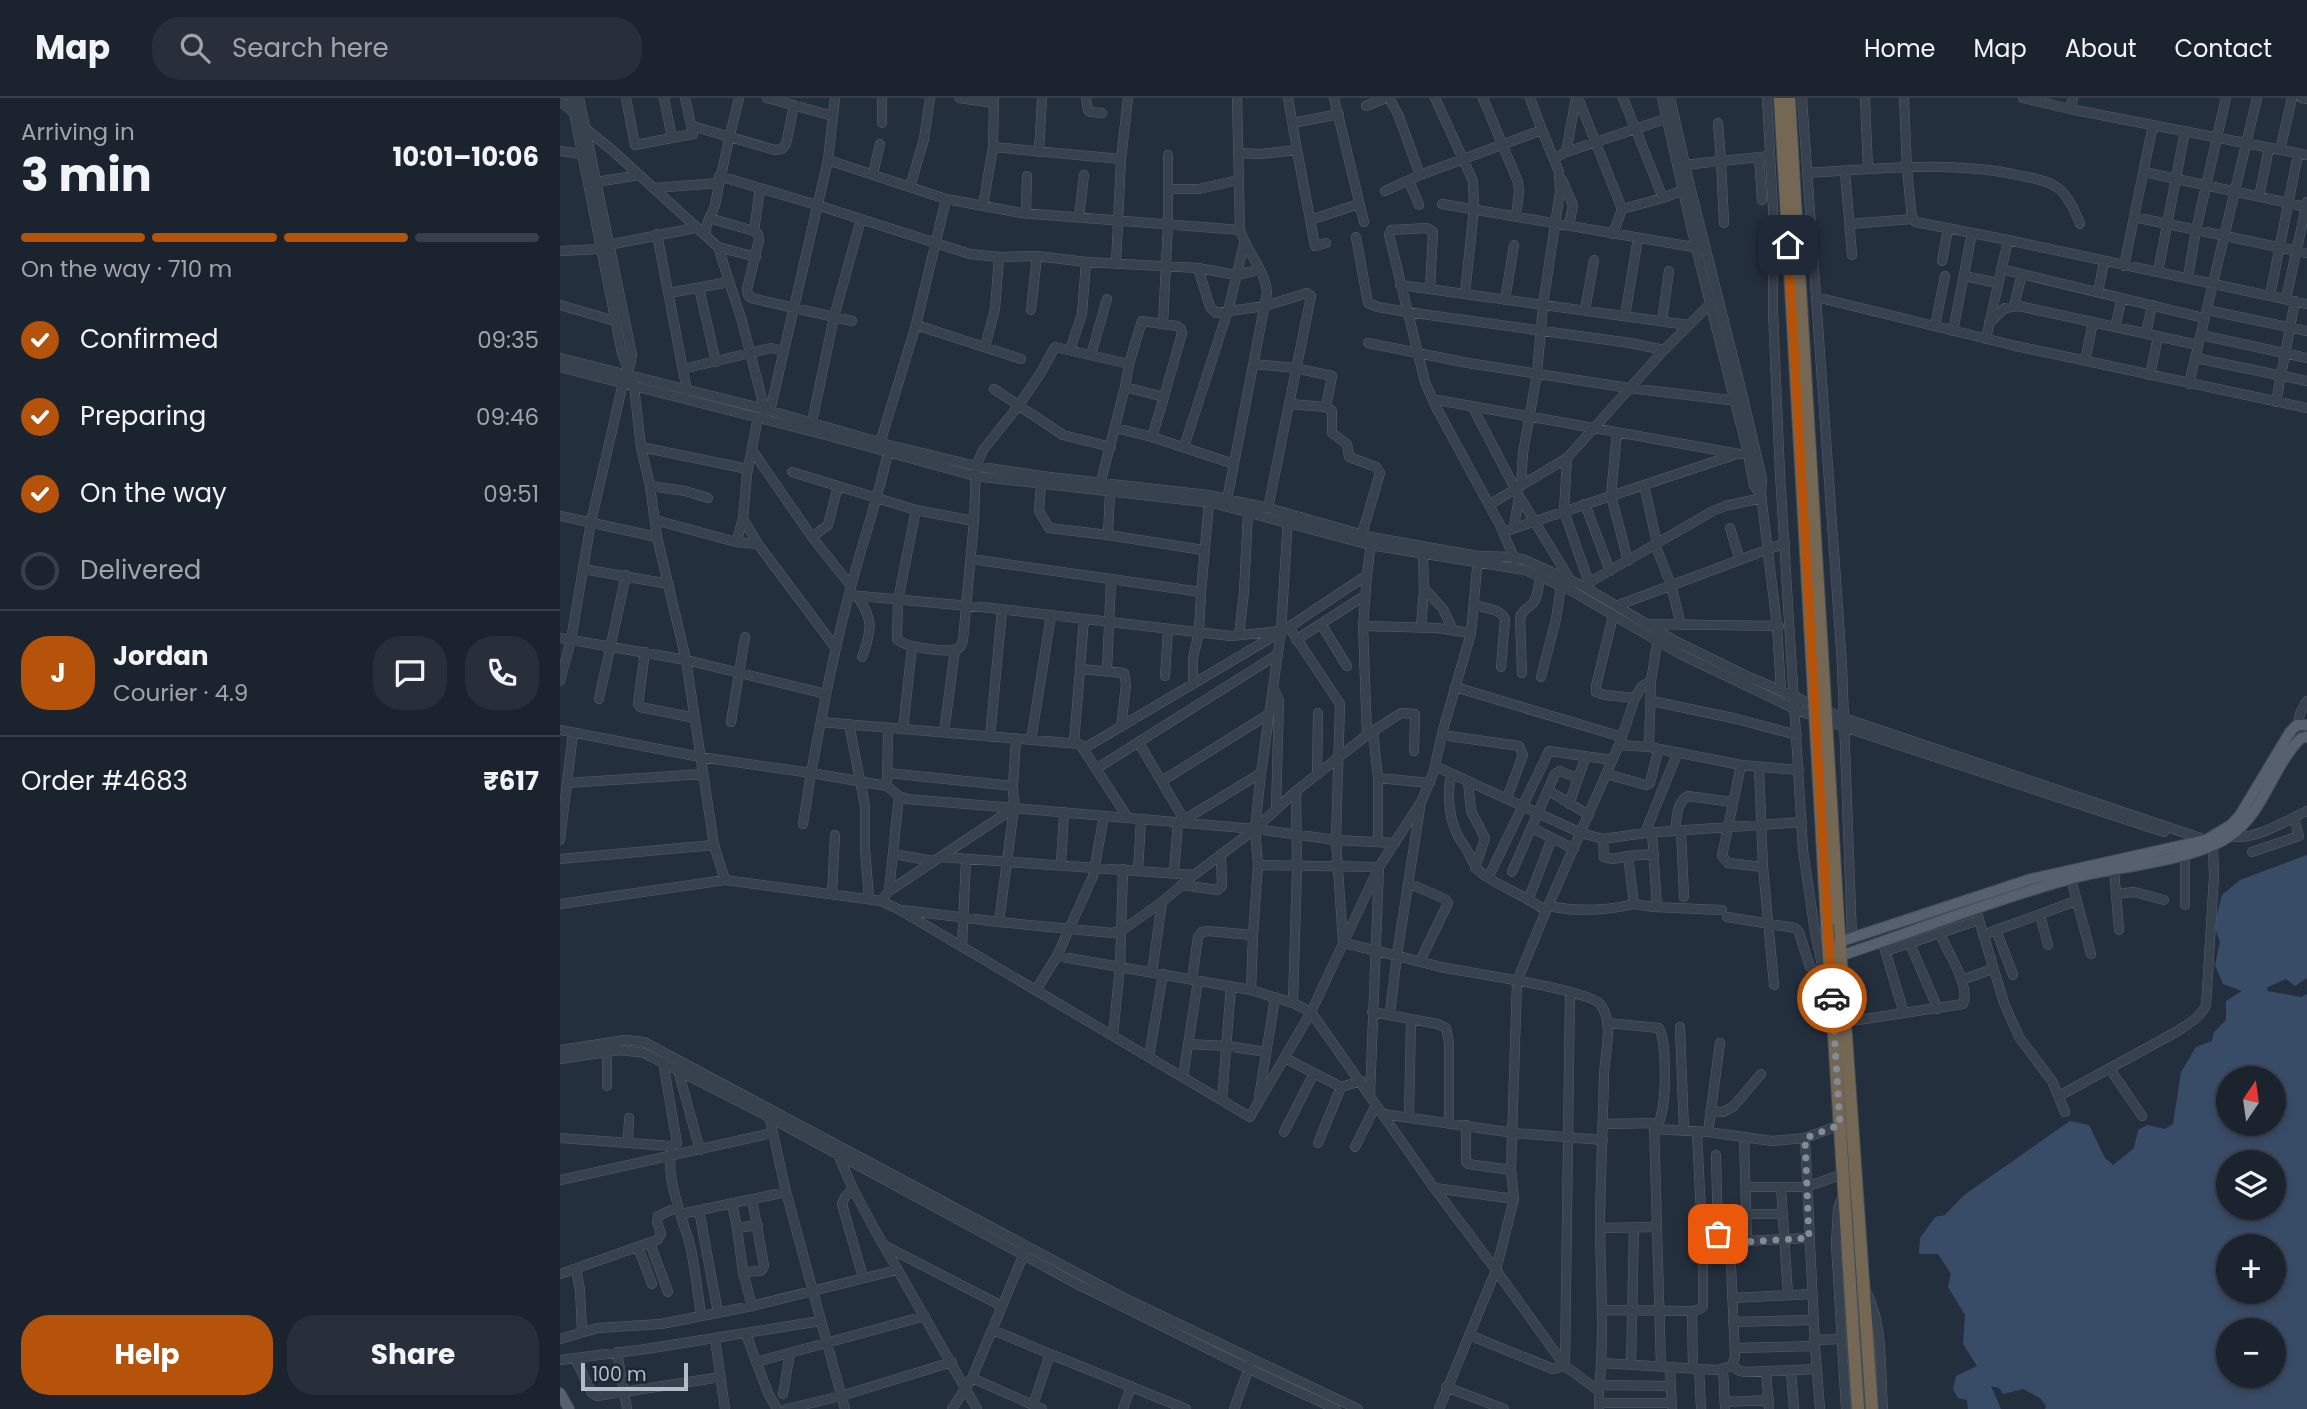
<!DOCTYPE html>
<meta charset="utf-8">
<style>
:root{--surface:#1b232e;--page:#282f3a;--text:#f1f3f6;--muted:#a0a4aa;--line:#39404a;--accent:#b45309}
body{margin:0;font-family:Poppins,sans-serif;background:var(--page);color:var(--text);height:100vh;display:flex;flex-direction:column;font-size:26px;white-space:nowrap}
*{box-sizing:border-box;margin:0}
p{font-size:23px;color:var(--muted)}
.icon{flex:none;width:38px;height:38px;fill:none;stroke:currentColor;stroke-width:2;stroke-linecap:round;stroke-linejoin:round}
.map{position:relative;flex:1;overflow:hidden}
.side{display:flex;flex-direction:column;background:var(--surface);width:560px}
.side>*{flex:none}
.needle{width:46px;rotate:13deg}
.buttons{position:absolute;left:1656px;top:968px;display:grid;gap:14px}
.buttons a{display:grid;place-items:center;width:70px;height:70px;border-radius:50%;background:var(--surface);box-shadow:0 4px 10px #0003,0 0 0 2px var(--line);font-size:35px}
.scale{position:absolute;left:21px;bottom:18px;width:107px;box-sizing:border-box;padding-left:7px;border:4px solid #b4bcc9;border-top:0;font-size:19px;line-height:24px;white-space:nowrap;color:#b4bcc9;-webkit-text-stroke:5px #1d2633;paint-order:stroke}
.pin{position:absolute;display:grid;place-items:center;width:60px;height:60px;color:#fff;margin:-30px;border-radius:14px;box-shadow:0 4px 10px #0006}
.courier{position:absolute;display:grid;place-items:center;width:70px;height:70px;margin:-35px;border:5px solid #b45309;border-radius:50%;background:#fff;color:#222;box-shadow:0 2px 9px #0007}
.headline em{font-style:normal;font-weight:700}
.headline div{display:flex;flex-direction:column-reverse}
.headline{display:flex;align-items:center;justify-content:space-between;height:119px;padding:0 21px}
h1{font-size:46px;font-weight:700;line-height:52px}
.bar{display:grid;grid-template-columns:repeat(4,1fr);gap:10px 7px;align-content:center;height:84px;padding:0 21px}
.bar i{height:9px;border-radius:5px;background:var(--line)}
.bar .active{background:var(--accent)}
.bar p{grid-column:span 4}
.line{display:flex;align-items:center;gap:18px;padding:0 21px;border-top:2px solid var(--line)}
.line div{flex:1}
.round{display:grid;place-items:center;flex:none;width:74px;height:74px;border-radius:28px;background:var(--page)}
ol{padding:0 21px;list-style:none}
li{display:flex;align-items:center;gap:21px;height:77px}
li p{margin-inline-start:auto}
li .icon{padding:7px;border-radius:50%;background:var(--accent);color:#fff;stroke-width:4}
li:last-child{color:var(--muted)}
li i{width:38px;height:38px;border:4px solid var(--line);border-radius:50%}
.button{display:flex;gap:14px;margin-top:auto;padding:14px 21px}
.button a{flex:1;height:80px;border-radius:28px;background:var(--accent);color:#fff;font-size:28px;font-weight:700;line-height:80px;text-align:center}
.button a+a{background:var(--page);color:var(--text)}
header{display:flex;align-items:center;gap:42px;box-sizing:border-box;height:98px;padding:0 35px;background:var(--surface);border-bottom:2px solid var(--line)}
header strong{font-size:33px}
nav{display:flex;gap:38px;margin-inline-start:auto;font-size:24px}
.search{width:490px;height:63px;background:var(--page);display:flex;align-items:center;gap:18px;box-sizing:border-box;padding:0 24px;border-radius:28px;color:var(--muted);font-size:26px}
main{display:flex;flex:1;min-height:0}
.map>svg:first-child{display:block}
</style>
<header>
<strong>Map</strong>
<div class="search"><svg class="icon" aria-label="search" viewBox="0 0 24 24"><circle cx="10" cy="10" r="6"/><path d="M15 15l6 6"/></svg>Search here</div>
<nav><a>Home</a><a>Map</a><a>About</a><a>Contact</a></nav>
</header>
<main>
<section class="side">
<div class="headline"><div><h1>3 min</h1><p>Arriving in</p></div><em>10:01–10:06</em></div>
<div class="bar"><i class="active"></i><i class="active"></i><i class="active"></i><i></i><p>On the way · 710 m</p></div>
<ol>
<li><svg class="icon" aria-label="check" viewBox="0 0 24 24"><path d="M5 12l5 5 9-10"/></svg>Confirmed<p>09:35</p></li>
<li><svg class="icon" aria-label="check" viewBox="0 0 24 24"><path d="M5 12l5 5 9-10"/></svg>Preparing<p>09:46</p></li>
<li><svg class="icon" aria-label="check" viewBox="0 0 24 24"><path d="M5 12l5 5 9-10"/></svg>On the way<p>09:51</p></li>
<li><i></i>Delivered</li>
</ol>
<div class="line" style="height:126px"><b class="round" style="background:var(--accent);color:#fff">J</b><div><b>Jordan</b><p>Courier · 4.9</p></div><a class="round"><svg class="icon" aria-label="chat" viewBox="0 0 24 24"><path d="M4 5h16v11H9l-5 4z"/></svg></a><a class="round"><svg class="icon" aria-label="phone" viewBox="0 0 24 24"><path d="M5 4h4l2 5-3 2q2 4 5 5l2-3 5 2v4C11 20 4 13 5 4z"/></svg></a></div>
<div class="line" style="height:91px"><div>Order #4683</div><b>₹617</b></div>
<div class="button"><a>Help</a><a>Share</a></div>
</section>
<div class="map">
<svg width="1747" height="1311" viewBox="0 0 1747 1311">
<rect width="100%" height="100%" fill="#242f3e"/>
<path fill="#394c67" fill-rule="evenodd" d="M1747,757V880L1735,888L1726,881L1708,889L1707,893L1742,899L1747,896V1311H1485L1486,1308L1480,1300L1463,1291L1443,1296L1439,1290L1431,1288L1441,1311H1408L1407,1302L1398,1300L1393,1291L1396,1278L1417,1268L1403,1246L1405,1217L1388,1189L1391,1176L1378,1156H1359L1360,1140L1375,1119L1385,1117L1404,1097L1510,1023L1529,1027L1545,1060L1553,1067L1574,1050L1578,1032L1587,1027L1605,1031L1613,1026L1621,974L1636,949L1652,943L1654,934L1666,922V903L1682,893L1663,886L1655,867L1660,844L1654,828L1662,797L1680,782ZM1668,980H1713V1026H1668ZM1668,1064H1713V1110H1668ZM1668,1148H1713V1194H1668ZM1668,1232H1713V1278H1668Z"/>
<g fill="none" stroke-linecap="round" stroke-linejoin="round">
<defs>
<path id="minor" d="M11,0L62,255L74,288L81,349L90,388L97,439L126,562L154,747L165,782
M19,0L72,257L69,271
M66,0L75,47L133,36L125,0
M104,0L112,40
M207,0L273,18
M399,0L434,5V0
M526,0L528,12L531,14L542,15
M774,0L804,124
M875,0L913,83L914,110L905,196
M923,0L958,84L959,93L956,119
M1018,0L1062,111L1103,100L1123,92
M1063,0L1103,100
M1102,0L1136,150L1188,355L1194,388L1201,396
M1110,0L1131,92L1180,287L1202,381L1201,396L1217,528L1221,593
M1207,0L1213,111V214L1220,376L1243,752L1255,834L1262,867L1268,879
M1242,0L1282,567L1292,840
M1305,0L1308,71
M1344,0L1347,71L1352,121L1356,124L1448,142L1747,206
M1463,0L1510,11
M1513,0L1510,11L1747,57
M1741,0L1747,1
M0,3L14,15L26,31L52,52L158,149L182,223L205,313
M434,5L433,49L561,61
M806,8L826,0
M322,25V0
M733,25L779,16
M132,28L215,52L222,51L226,46L234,7
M737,52L755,148L766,145
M1720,52L1732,0
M0,53L22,56
M479,54L482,0
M1006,54L1016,0
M678,55L700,56L737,52L728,0
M1199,59L1202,102
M994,61L1006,54L1111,19
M268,62L386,101L461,115L680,132
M1124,67L1161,63L1158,25
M1285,73L1292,157
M1584,74L1747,109
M1247,75C1318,71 1392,62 1462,78C1474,80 1488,83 1498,90C1509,99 1515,113 1520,126
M313,76L320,46
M860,77L982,32L970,0
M159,78L257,107L410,156L439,159L477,158L526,164L638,170L676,177L699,172
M1002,82L1013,107L1009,128
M849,83L859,107
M36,84L80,77
M350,89L364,41L370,0
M95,90L158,85
M608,91H639L678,82
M825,93L860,77L838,16L829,0
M1699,99L1709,50
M882,106L1139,150
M423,108L433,49
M466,115L467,78
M1574,119L1747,155
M149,120L194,133L198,136L199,142L187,191L188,197L191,200L292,223
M519,120L524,77
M750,122L799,106
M1164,125L1161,63L1210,58
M1290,126L1352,121
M194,133L200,90
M97,136L127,293
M1053,136L1062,111
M146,138C144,125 152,118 155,107C162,71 170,36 179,0
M796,139L808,205L818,209L847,214L1070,245L1104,252L1157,199
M48,147L135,130
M158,149L196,159
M0,153L41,151
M1382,163L1388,131
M556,166L561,61L568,0
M1564,168L1593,27
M638,170L650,209L656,215L705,208L747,195L751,198L708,410
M1441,171L1644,220
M1598,174L1625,33
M1404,178L1438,185
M1628,179L1636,132L1666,0
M840,187L1128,227
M139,190L156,264
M870,191L873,134L867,130L831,132L829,137L865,284L876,309L940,427L955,462
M1538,194L1544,164
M109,195L169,184
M1710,198L1738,56
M1256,199L1456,248L1747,310
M1726,201L1747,104
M945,202L954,147
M0,207L55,223
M1454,208L1462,176
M471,212L477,158
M1025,212L1034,162
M1647,212L1747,233
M1065,218L1078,140
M1102,223L1109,173
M1429,225L1445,210L1459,208L1638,247
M603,226L608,126V57
M356,227L461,261
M1375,228L1385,178
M1555,229L1562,200
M1393,233L1412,135
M1586,236L1592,207
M1641,237L1747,260
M1426,241L1448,142
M808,245L908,265L1069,290L1178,303
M425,249L435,211L439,159
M510,252L522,216L526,164
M531,257L547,201
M0,260L204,311L329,347L416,368L481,378L648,397L708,410L811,439L918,458L953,459L965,462L1023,488L1117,544L1187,578L1284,620L1646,742
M1636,260L1747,283
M1525,263L1533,224
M694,266L735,270L772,278L766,309L772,313V335L787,346L789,359L816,369L820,375L802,436
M0,269L266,337L415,378L653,405L810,447L965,472L1008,491L1120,556L1235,611L1284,629L1604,734
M123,271L211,250L224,253
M1590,277L1598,239
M1629,286L1697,0
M434,291L503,337L551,349
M872,301L1179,356L1191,355
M1716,304L1735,203
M730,306L766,309
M912,308L959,398L1009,480
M210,313L268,62L275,0
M198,319L187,376L183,421L198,446L275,549
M252,324L274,219L301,121
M556,330L592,339L674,366
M1057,334L1051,397L1068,463
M592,339L604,299
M320,345L356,227L386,101
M81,349L188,371
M624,349L669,209L684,146
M192,352L252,439L291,488
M1007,360L1004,413L1029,485
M232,374L356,412L338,502L337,541C344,549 386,555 396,551C401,550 401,547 403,542L414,423L416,368L423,352L459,307L480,276L495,249L569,266
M481,386L479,413L489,430L548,437L643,452
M540,387L565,289L604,299L622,235L621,231L617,228L582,223L569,266L565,289
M1084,387L1097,445
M90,388L125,393L148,400
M961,388L963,355L977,276L983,207L1000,93L999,74L982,32
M1025,406L1050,473
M666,407L707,195C706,173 686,153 680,132L677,0
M929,407L1007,360L1104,252
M356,412L414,423
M0,418L97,439
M183,421L176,444L198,446
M95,422L176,444
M954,429L959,398
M1170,430L1180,462
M943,434L1177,356
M548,437L550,393
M252,439L268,427L278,388
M1095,446L1111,487L1121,527
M411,461L551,481
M23,471L109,486
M807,477L803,528L807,637
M1023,488L1153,413L1165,408L1202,400
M864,490L883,511L893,532
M289,497L431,510L671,538L721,533L701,675L695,731L454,710L329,793L321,803
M297,498C314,522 312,532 302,559
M915,507C925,510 941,511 945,521L941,569
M1056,508L1225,445
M1053,518L1036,588V594L1045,597L1075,600
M761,526L787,568
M1086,526L1219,528
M803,528L877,530L911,535
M729,529L780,606L776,742L783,844
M861,529L864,490L863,457
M721,533L728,420
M679,537L684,494L688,414
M0,540L126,562L266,596
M736,542L804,498
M85,554L78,606L80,609L135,620
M520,571L564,575L566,587L561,629
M547,572L551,481L641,494L649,405
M962,575L960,519C963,512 967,511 972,506C979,499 978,487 980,478
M605,578L608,531
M981,579L996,521L1001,488
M0,583L11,542L31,424L63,285
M633,586V560L639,534L641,494
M713,589L719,602L716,711
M895,589L1062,639
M39,601L66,477
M1092,603L1177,621L1237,637
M171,624L185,539
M261,624L520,646L568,720
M289,626L305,708V751L309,800
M343,631L352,549
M0,632L140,659L251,675C263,611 275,547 292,485C304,439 320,395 329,349
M813,633L818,680V743
M384,634L395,552
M882,637L959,648L963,657L947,700
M430,639L442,512
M1741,640C1736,625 1738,616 1747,603
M471,642L491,518
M514,645L524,521
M579,645L626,725
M1059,647L1089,649L1181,667L1239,672
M1089,649L1091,583L1098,539
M523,651L729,529L807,477L811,444
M1181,667L1162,758L1168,765L1203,769
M875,668L1021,735L1043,741L1085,735L1117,656
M1199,669L1203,769L1214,887
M536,671L718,556
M328,675L453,688L456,640
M891,676C887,698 888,719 899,740C902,745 906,749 908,754C913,763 915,771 924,777C944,791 965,797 986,813
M1046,676L1086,687L1090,685L1098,653
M757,677L758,615
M818,680L870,685
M602,683L709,616
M908,684L911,713L925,740L915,770
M8,685L143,676
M327,688L328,630
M453,688L454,710L439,824L552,835L561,833L602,804L634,777L695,731L736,693L807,637L841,615L855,616L854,653
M989,693L1029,717
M1009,706L1026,658
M624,722L701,675
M243,726L251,675L327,688L339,698L347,701L454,710
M972,730L1014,751
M1121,732L1124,799
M1115,733C1117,721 1116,704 1128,698L1172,704
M1092,734L1097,809
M1085,735L1242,724
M1671,738C1692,744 1727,722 1747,713
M1043,741L1044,759L1053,761L1068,758
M0,742L13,635
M1692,754L1739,738L1734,719
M333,756L373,763
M380,759L634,777
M0,761L154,747
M501,767L504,714
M698,767L819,769L810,997
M1554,772L1559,832
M578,773L581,721
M931,774L989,653L1052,662
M952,774L995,676L1000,673L1017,680
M614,775L618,724
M1511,781L1531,856
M848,785L885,801L888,805L860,863
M621,787L658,792L662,788L661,756
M329,793L339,698
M272,795L275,737
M1556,796L1574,794L1604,802
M969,800L992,740
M0,806L165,782L321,803L340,812L690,1019L751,914L819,769L861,704L873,676L883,632L911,535L918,460
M1074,806L1094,809L1162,812
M1625,807V757
M988,808C1018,814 1045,813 1074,806L1068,758L1094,756
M343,812L439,824
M1416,812L1444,905L1459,939L1492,983L1505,1014
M1480,817L1488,847
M1167,819L1235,830L1239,834L1250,869L1257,873L1265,874
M1436,832L1453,877
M1423,837L1516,803
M783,845C816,852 848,861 881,869C909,875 1027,891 1040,906C1055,924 1044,958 1044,979C1043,1025 1041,1071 1040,1117C1040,1176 1045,1234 1039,1293
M1350,846L1378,911
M402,849L406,761
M1324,849L1344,915
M1326,853L1419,822
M497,858L691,892L733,905L751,914L872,1087L936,1172L1005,1268L1039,1293V1311
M592,875L602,804
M632,882L638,839L642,834L648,833L693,837L698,767L695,731L776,742L835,745
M1402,882L1432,871
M476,892L497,858L533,778L544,718
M691,892L693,837
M733,905L737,769L736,693
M812,914L878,926L886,930L889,944V1024
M830,915L837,857L860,710
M1285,924L1403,906C1411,888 1387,853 1380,836
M1120,929L1124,1033
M553,938L560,868L563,771
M628,946L667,948L706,954
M0,952L65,942L84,944L562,1199L798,1311
M589,959L603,876
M725,960L781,989
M0,961L60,952L84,955L209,1019L517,1186L689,1271L776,1311
M1550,971L1582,1018
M118,972L140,1052
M623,979L638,883
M47,988V954
M1499,998L1616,934C1628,926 1638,921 1646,908L1654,778L1653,747
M699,999L715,900
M662,1002L671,888
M1150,1013L1163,1014L1173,1009L1201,976
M823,1016L954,1035L1043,1042
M209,1017L226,1094L285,1311
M849,1019L851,921
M1044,1026L1098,1025C1107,1013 1107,942 1099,930L1048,925
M1094,1026L1101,1268
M906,1027V1064L908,1066L951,1072
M1094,1031L1148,1034L1212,1043L1245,1040L1280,1027
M724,1034L754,975
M1148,1034L1160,945
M1184,1039L1187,1144
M0,1040L111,1048L117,1045L103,964
M1245,1040L1255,1248L1260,1311
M68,1045L69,1020
M758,1045L781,989L801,983
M795,1049L816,1007
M112,1055C104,1075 124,1125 130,1147C135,1170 138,1194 141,1218
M278,1056L293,1091L315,1132L417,1311
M1156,1057L1158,1136L1162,1144L1249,1140
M0,1082L212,1035
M1186,1089H1246L1283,1076
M1221,1089L1228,1197
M875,1090L954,1101
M293,1091L285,1099L282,1106L303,1179
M1283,1097L1278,1110L1276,1146L1286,1311
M172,1105L177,1130
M139,1112L158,1215
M121,1116L226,1094
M1187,1116H1223
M1041,1130L1096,1129
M90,1145L108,1194
M325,1148L442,1208
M78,1149L92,1186
M16,1171L20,1192L22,1234
M183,1174L201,1173L204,1168L192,1101
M0,1176L97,1142L101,1136L97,1124L98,1118L118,1109
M1306,1193C1324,1227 1320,1273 1323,1311
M1172,1200L1252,1196
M192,1208L183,1174L177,1130L198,1127
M1043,1212L1132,1213L1140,1211L1143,1208V1157L1137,1034
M1132,1213L1133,1271
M1173,1224L1253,1222
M433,1232L490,1256
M186,1236L208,1295L217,1311
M909,1237L993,1271L1005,1268L1010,894
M0,1241L38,1230L101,1226L192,1208L337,1172
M155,1241L165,1311
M1254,1242L1282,1241
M1175,1250L1255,1248
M57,1254L67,1311
M15,1260L32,1295L37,1298L161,1279
M0,1262L86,1251L260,1223
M196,1264L365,1218
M1042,1265L1157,1272L1172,1268L1175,1258L1171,1168
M1071,1267L1074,1129
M1172,1268L1180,1273L1186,1274L1257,1271
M1110,1269L1112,1311
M1139,1271L1141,1311
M1163,1271L1165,1311
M1231,1273L1234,1311
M1206,1274L1209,1311
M412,1280L482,1311
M1040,1287L1111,1288
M886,1289L944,1311
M223,1296L230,1255
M1165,1304L1209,1302
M1039,1305H1111
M473,1307L490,1256L626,1311
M226,1311L281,1298L392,1264
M392,1311L412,1280L466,1151
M563,1311L571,1288
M674,1311L690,1267
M879,1311L936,1172L954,1101L951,1072L957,883L988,808L1059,647L1075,600L1081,589L1091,583"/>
<path id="major" d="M1279,844L1471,781L1646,742L1671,727L1680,717L1730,634L1737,627H1747
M1280,858C1358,832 1436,801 1517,779C1561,768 1633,763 1670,738C1704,715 1712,669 1741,640L1747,639
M0,1295L9,1311"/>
<path id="highway" d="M1220,0L1230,173
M1229,0L1239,172
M1278,822L1312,1311
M1268,844L1298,1311"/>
</defs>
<use href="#minor" stroke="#565f6c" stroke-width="10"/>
<use href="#major" stroke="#414a57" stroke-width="12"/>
<use href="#highway" stroke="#434c59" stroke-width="14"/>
<use href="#minor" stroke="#38414e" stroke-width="9"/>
<use href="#major" stroke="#56606e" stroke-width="10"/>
<use href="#highway" stroke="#746855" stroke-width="12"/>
<defs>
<path id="highway-bridge" d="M1239,172L1278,822
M1230,173L1268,844"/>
</defs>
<use href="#highway-bridge" stroke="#434c59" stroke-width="14" stroke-linecap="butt"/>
<use href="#highway-bridge" stroke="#746855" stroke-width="12"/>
</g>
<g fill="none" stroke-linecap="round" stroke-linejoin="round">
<path stroke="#828b98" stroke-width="7" stroke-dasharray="0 12.6" d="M1158,1136L1162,1144L1167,1145L1249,1140L1245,1040L1280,1027L1272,900"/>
<path stroke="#b45309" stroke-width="9" d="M1228,147L1272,900"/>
</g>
</svg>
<div class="buttons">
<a><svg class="needle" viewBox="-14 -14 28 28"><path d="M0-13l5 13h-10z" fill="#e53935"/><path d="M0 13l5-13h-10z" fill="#a0a4aa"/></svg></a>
<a><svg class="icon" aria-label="layers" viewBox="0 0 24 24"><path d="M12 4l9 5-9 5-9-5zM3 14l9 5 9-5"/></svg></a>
<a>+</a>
<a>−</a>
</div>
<div class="scale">100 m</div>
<div class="pin" style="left:1158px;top:1136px;background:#ea580c"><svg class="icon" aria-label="bag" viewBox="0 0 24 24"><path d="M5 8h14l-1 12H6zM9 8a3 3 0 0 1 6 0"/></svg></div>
<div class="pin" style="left:1228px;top:147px;background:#1f2937"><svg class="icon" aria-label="home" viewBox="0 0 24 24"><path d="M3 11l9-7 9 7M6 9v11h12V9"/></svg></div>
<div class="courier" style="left:1272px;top:900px"><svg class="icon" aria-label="car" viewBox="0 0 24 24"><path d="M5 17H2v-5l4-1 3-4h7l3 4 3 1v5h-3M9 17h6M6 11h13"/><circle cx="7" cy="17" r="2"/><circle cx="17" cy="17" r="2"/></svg></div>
</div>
</main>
